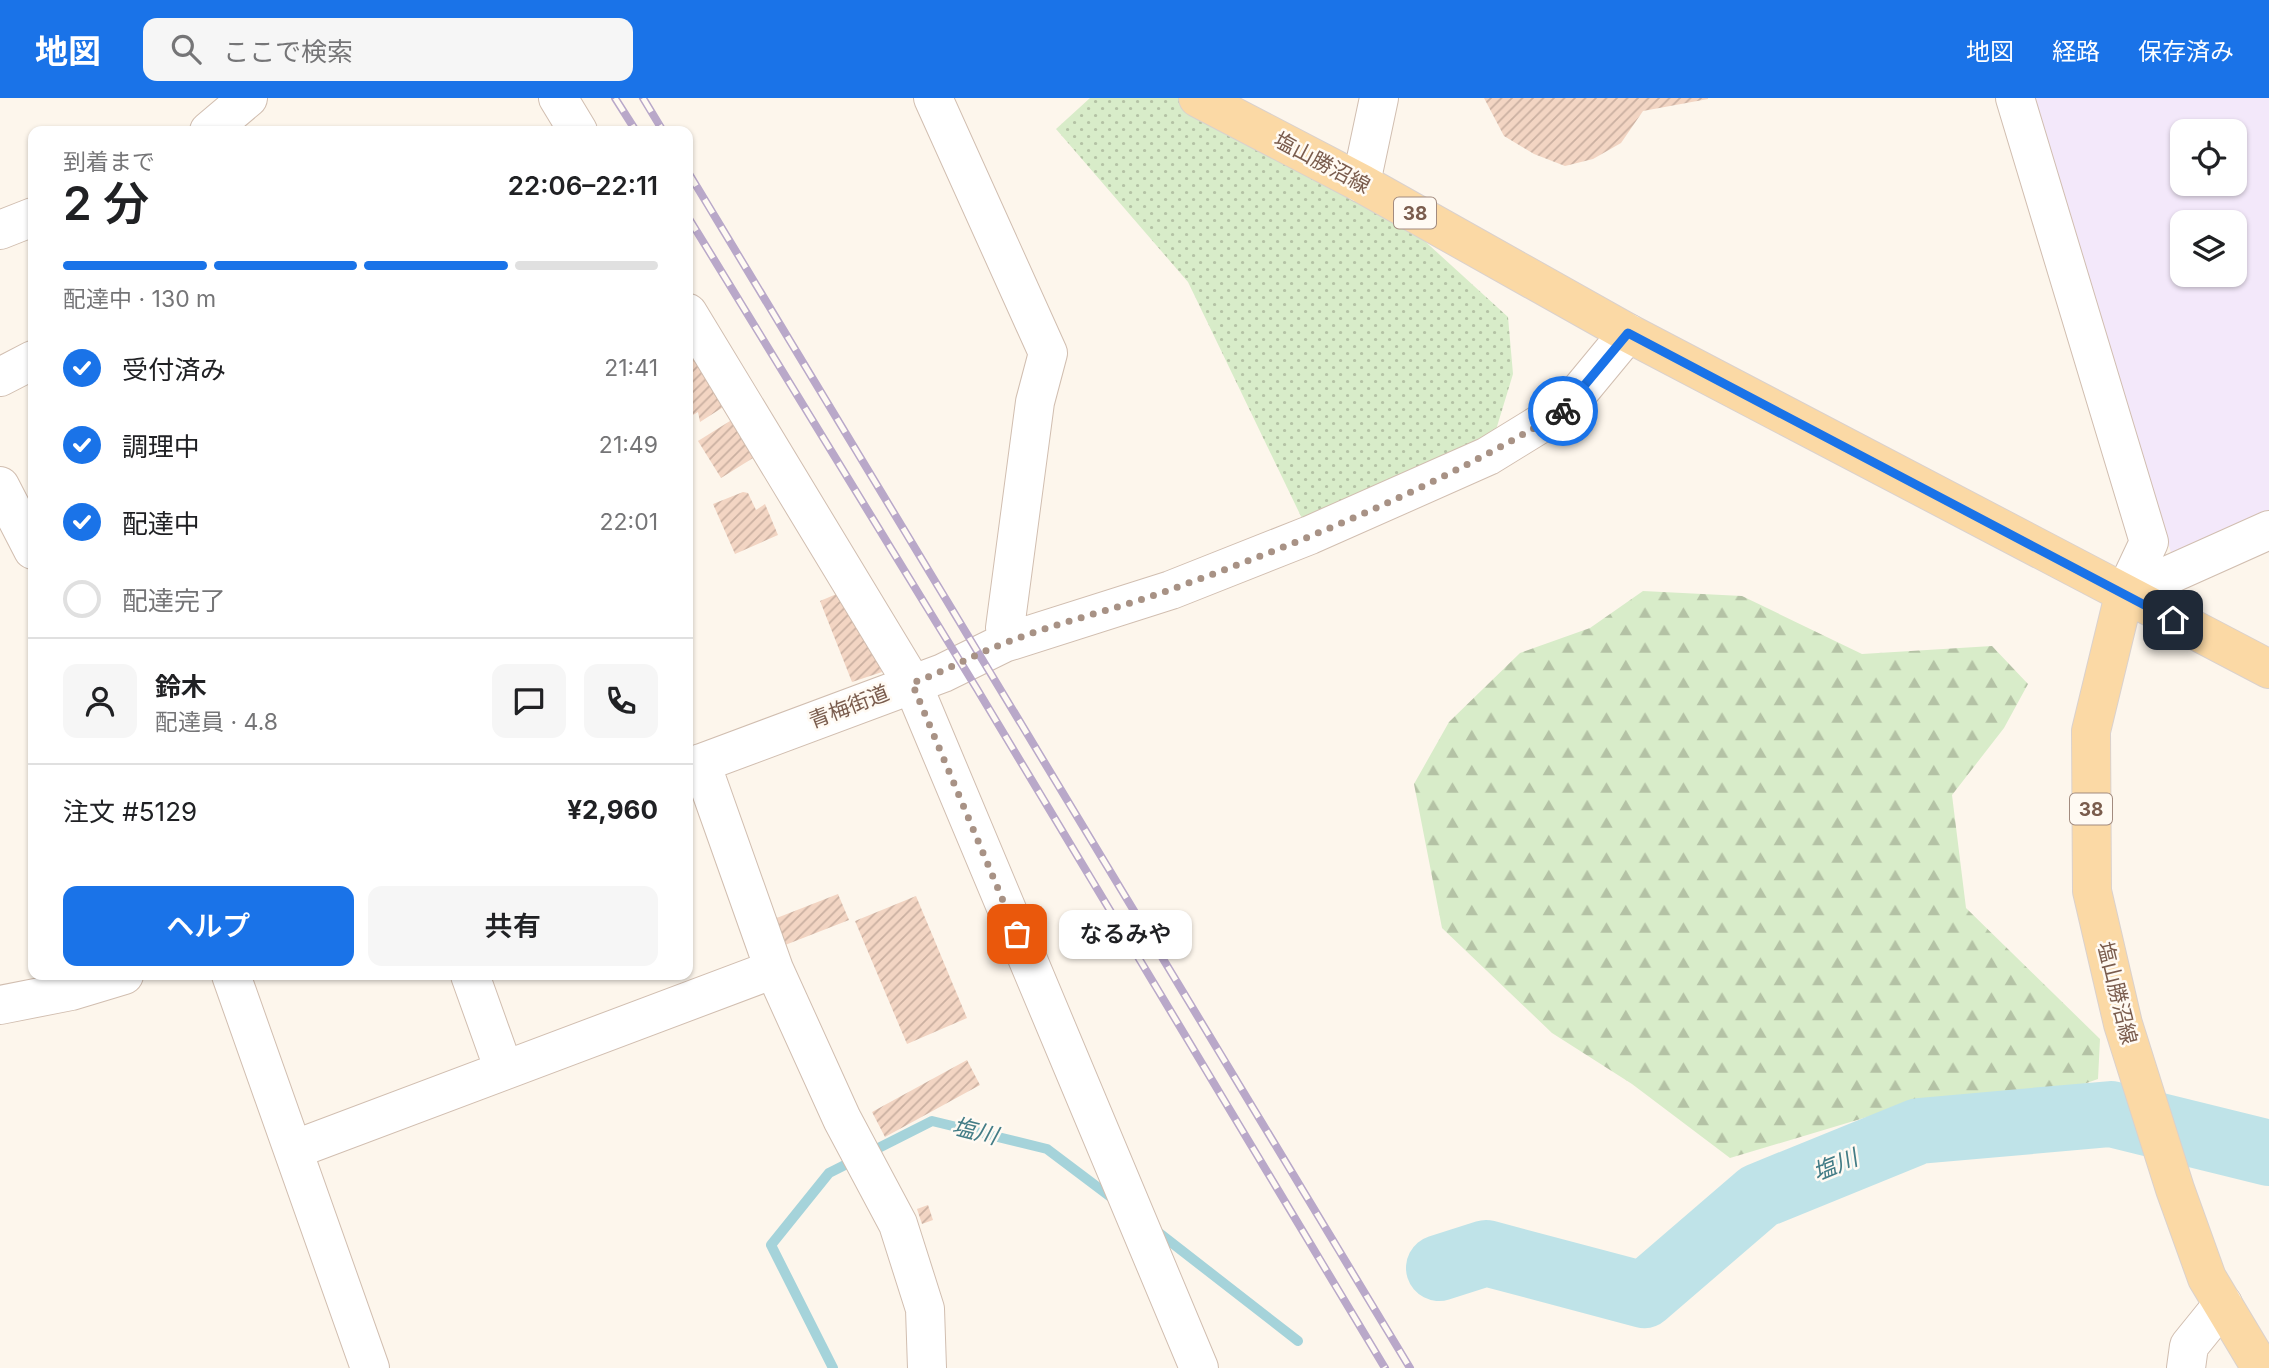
<!DOCTYPE html>
<html lang="ja">
<meta charset="utf-8">
<style>
:root{--surface:#fff;--page:#f6f6f6;--text:#202124;--muted:#757577;--line:#e0e0e0;--accent:#1a73e8}
body{margin:0;font-family:Inter,"Noto Sans JP",sans-serif;background:var(--page);color:var(--text);height:100vh;display:flex;flex-direction:column;font-size:26px;white-space:nowrap}
*{box-sizing:border-box;margin:0}
p{font-size:23px;color:var(--muted)}
.icon{flex:none;width:38px;height:38px;fill:none;stroke:currentColor;stroke-width:2;stroke-linecap:round;stroke-linejoin:round}
.map{position:relative;flex:1;overflow:hidden}
.drawer{position:absolute;left:28px;top:28px;width:665px;height:854px;display:flex;flex-direction:column;background:var(--surface);border-radius:14px;box-shadow:0 2px 5px #0004}
.drawer>*{flex:none}
.controls{position:absolute;left:2170px;top:21px;display:grid;gap:14px}
.controls a{display:grid;place-items:center;width:77px;height:77px;border-radius:14px;background:var(--surface);box-shadow:0 2px 5px #0004;font-size:35px}
.pin{position:absolute;display:grid;place-items:center;width:60px;height:60px;color:#fff;margin:-30px;border-radius:14px;box-shadow:0 4px 10px #0006}
.courier{position:absolute;display:grid;place-items:center;width:70px;height:70px;margin:-35px;border:5px solid #1a73e8;border-radius:50%;background:#fff;color:#222;box-shadow:0 2px 9px #0007}
.bubble{position:absolute;height:49px;border-radius:14px;background:var(--surface);box-shadow:0 2px 5px #0004;font-size:23px;font-weight:600;line-height:49px;text-align:center}
.headline em{font-style:normal;font-weight:600}
.headline div{display:flex;flex-direction:column-reverse}
.headline{display:flex;align-items:center;justify-content:space-between;height:119px;padding:0 35px}
h1{font-size:46px;font-weight:600;line-height:52px}
.bar{display:grid;grid-template-columns:repeat(4,1fr);gap:10px 7px;align-content:center;height:84px;padding:0 35px}
.bar i{height:9px;border-radius:5px;background:var(--line)}
.bar .active{background:var(--accent)}
.bar p{grid-column:span 4}
.line{display:flex;align-items:center;gap:18px;padding:0 35px;border-top:2px solid var(--line)}
.line div{flex:1}
.round{display:grid;place-items:center;flex:none;width:74px;height:74px;border-radius:14px;background:var(--page)}
ol{padding:0 35px;list-style:none}
li{display:flex;align-items:center;gap:21px;height:77px}
li p{margin-inline-start:auto}
li .icon{padding:7px;border-radius:50%;background:var(--accent);color:#fff;stroke-width:4}
li:last-child{color:var(--muted)}
li i{width:38px;height:38px;border:4px solid var(--line);border-radius:50%}
.primary-button{display:flex;gap:14px;margin-top:auto;padding:14px 35px}
.primary-button a{flex:1;height:80px;border-radius:14px;background:var(--accent);color:#fff;font-size:28px;font-weight:600;line-height:80px;text-align:center}
.primary-button a+a{background:var(--page);color:var(--text)}
header{display:flex;align-items:center;gap:42px;box-sizing:border-box;height:98px;padding:0 35px;background:var(--accent);color:#fff}
header strong{font-size:33px}
nav{display:flex;gap:38px;margin-inline-start:auto;font-size:24px}
.search{width:490px;height:63px;background:var(--page);display:flex;align-items:center;gap:18px;box-sizing:border-box;padding:0 24px;border-radius:14px;color:var(--muted);font-size:26px}
.map>svg:first-child{display:block}
</style>
<header>
<strong>地図</strong>
<div class="search"><svg class="icon" aria-label="search" viewBox="0 0 24 24"><circle cx="10" cy="10" r="6"/><path d="M15 15l6 6"/></svg>ここで検索</div>
<nav><a>地図</a><a>経路</a><a>保存済み</a></nav>
</header>
<div class="map">
<svg width="2269" height="1270" viewBox="0 0 2269 1270">
<defs>
<pattern id="forest-firs" width="22" height="20" patternUnits="userSpaceOnUse" patternTransform="scale(1.75)"><rect width="22" height="20" fill="#d8ecc9"/><path d="M5 1l3.5 6h-7zM16 11l3.5 6h-7z" fill="#b4c2a5"/></pattern>
<pattern id="park-dots" width="8" height="8" patternUnits="userSpaceOnUse" patternTransform="scale(1.75)"><rect width="8" height="8" fill="#d8ecc9"/><path d="M2 2h.1M6 6h.1" fill="none" stroke="#b4c2a5" stroke-width="1.8" stroke-linecap="round"/></pattern>
<pattern id="building-hatch" width="6" height="6" patternUnits="userSpaceOnUse" patternTransform="scale(1.75)"><rect width="6" height="6" fill="#f3d5c3"/><path d="M-1 1l2-2M0 6l6-6M5 7l2-2" fill="none" stroke="#cab0a1"/></pattern>
</defs>
<rect width="100%" height="100%" fill="#fdf6ec"/>
<path fill="#f3e8fa" fill-rule="evenodd" d="M2030,0H2269V418L2174,464ZM2182,33H2235V86H2182ZM2182,124H2235V177H2182Z"/>
<path fill="url(#forest-firs)" d="M1643,493L1742,498L1862,556L1992,548L2028,586L2004,630L1952,697L1966,810L2100,941L2098,981L2030,1005L1877,1016L1730,1060L1632,986L1552,935L1442,830L1414,686L1449,624L1520,555L1590,530Z"/>
<path fill="url(#park-dots)" d="M1090,0H1198L1361,85L1508,219L1513,276L1488,358L1310,437L1188,184L1056,31Z"/>
<g fill="none" stroke-linecap="round" stroke-linejoin="round">
<path stroke="#a5d3da" stroke-width="10" d="M1154,1131L1298,1243
M833,1270L771,1147L829,1075L932,1023L1047,1051L1116,1103"/>
<path stroke="#bfe3e8" stroke-width="66" d="M1439,1170L1486,1155L1644,1197L1759,1098L1919,1033L2111,1016L2269,1055"/>
</g>
<path fill="url(#building-hatch)" d="M1484,0H1708V1L1643,13L1621,45L1593,61L1565,68L1534,56L1504,38Z
M688,238L731,304L700,324L698,314L688,320Z
M738,318L761,355L721,380L698,343Z
M743,394L748,395L756,412L765,406L778,437L735,456L713,406Z
M839,495L869,534L882,574L852,584L820,503Z
M838,796L849,822L780,849L769,823Z
M916,798L967,920L907,946L855,823Z
M967,962L980,987L885,1039L872,1014Z
M928,1107L933,1122L922,1126L917,1111Z"/>
<g fill="none" stroke-linecap="round" stroke-linejoin="round">
<defs>
<path id="minor" d="M558,0L578,33
M933,0L1048,255L1035,304L1005,530L1010,543
M2015,0L2149,444L2124,497
M209,33L248,0
M1361,85L1379,0
M0,132L33,119
M688,215L912,585L1199,1270
M0,279L33,262
M0,388L33,452
M2124,497L2269,432
M701,665L774,871L842,1021L898,1126L925,1211L927,1270
M688,670L943,575L1004,545L1171,492L1310,437L1488,358L1566,310L1628,235
M231,877L370,1270
M470,877L504,972
M0,907L71,893L124,877
M293,1052L774,871
M2186,1270L2189,1248L2223,1206"/>
<path id="major" d="M1198,0L1361,85L1628,235L2269,571
M2124,497L2091,633L2092,793L2123,926L2175,1091L2207,1180L2261,1270"/>
</defs>
<use href="#minor" stroke="#d1beb0" stroke-width="40"/>
<use href="#major" stroke="#dad1cd" stroke-width="40"/>
<use href="#minor" stroke="#fff" stroke-width="38"/>
<use href="#major" stroke="#fbd9a5" stroke-width="38"/>
<defs>
<path id="rail" d="M615,0L636,33
M643,0L663,33
M688,74L1410,1270
M688,119L977,591L1385,1270"/>
</defs>
<use href="#rail" stroke="#b9a8c9" stroke-width="8"/>
<use href="#rail" stroke="#fffaf3" stroke-width="5" stroke-dasharray="16" stroke-linecap="butt"/>
</g>
<g fill="none" stroke-linecap="round" stroke-linejoin="round">
<path stroke="#a89285" stroke-width="7" stroke-dasharray="0 12.6" d="M1017,836L912,585C944,574 973,557 1005,545C1059,524 1117,511 1172,491C1306,443 1441,387 1563,313"/>
<path stroke="#1a73e8" stroke-width="9" d="M1563,313L1628,235L2173,522"/>
</g>
<g text-anchor="middle" stroke-width="5" stroke-linejoin="round" paint-order="stroke">
<g fill="#fffaf3" stroke="#a28b7f" stroke-width="2">
<rect x="1394" y="99.5" width="42" height="31" rx="5"/>
<rect x="2070" y="695.5" width="42" height="31" rx="5"/>
</g>
<g font-size="19" font-weight="bold" fill="#7a5c4d">
<text x="1415" y="122">38</text>
<text x="2091" y="718">38</text>
</g>
<g font-size="21" fill="#7a5c4d" stroke="#fffaf3">
<text transform="translate(1322 65) rotate(28)" y="7">塩山勝沼線</text>
<text transform="translate(849 609) rotate(-21)" y="7">青梅街道</text>
<text transform="translate(2117 895) rotate(76)" y="7">塩山勝沼線</text>
</g>
<g font-size="23" font-style="italic" fill="#437c86" stroke="#fffaf3">
<text transform="translate(975 1033) rotate(14)" y="8">塩川</text>
<text transform="translate(1835 1067) rotate(-22)" y="8">塩川</text>
</g>
</g>
</svg>
<div class="controls">
<a><svg class="icon" aria-label="locate" viewBox="0 0 24 24"><circle cx="12" cy="12" r="6"/><path d="M12 2v4M12 18v4M2 12h4M18 12h4"/></svg></a>
<a><svg class="icon" aria-label="layers" viewBox="0 0 24 24"><path d="M12 4l9 5-9 5-9-5zM3 14l9 5 9-5"/></svg></a>
</div>
<div class="pin" style="left:1017px;top:836px;background:#ea580c"><svg class="icon" aria-label="bag" viewBox="0 0 24 24"><path d="M5 8h14l-1 12H6zM9 8a3 3 0 0 1 6 0"/></svg></div>
<div class="pin" style="left:2173px;top:522px;background:#1f2937"><svg class="icon" aria-label="home" viewBox="0 0 24 24"><path d="M3 11l9-7 9 7M6 9v11h12V9"/></svg></div>
<div class="courier" style="left:1563px;top:313px"><svg class="icon" aria-label="bike" viewBox="0 0 24 24"><circle cx="6" cy="16" r="4"/><circle cx="18" cy="16" r="4"/><path d="M6 16l4-8h5l3 8M10 8l3 8H6M13 5h3"/></svg></div>
<div class="bubble" style="left:1059px;top:812px;width:133px">なるみや</div>
<section class="drawer">
<div class="headline"><div><h1>2 分</h1><p>到着まで</p></div><em>22:06–22:11</em></div>
<div class="bar"><i class="active"></i><i class="active"></i><i class="active"></i><i></i><p>配達中 · 130 m</p></div>
<ol>
<li><svg class="icon" aria-label="check" viewBox="0 0 24 24"><path d="M5 12l5 5 9-10"/></svg>受付済み<p>21:41</p></li>
<li><svg class="icon" aria-label="check" viewBox="0 0 24 24"><path d="M5 12l5 5 9-10"/></svg>調理中<p>21:49</p></li>
<li><svg class="icon" aria-label="check" viewBox="0 0 24 24"><path d="M5 12l5 5 9-10"/></svg>配達中<p>22:01</p></li>
<li><i></i>配達完了</li>
</ol>
<div class="line" style="height:126px"><a class="round"><svg class="icon" aria-label="person" viewBox="0 0 24 24"><circle cx="12" cy="8" r="4"/><path d="M4 21q1-7 8-7t8 7"/></svg></a><div><b>鈴木</b><p>配達員 · 4.8</p></div><a class="round"><svg class="icon" aria-label="chat" viewBox="0 0 24 24"><path d="M4 5h16v11H9l-5 4z"/></svg></a><a class="round"><svg class="icon" aria-label="phone" viewBox="0 0 24 24"><path d="M5 4h4l2 5-3 2q2 4 5 5l2-3 5 2v4C11 20 4 13 5 4z"/></svg></a></div>
<div class="line" style="height:91px"><div>注文 #5129</div><b>¥2,960</b></div>
<div class="primary-button"><a>ヘルプ</a><a>共有</a></div>
</section>
</div>
